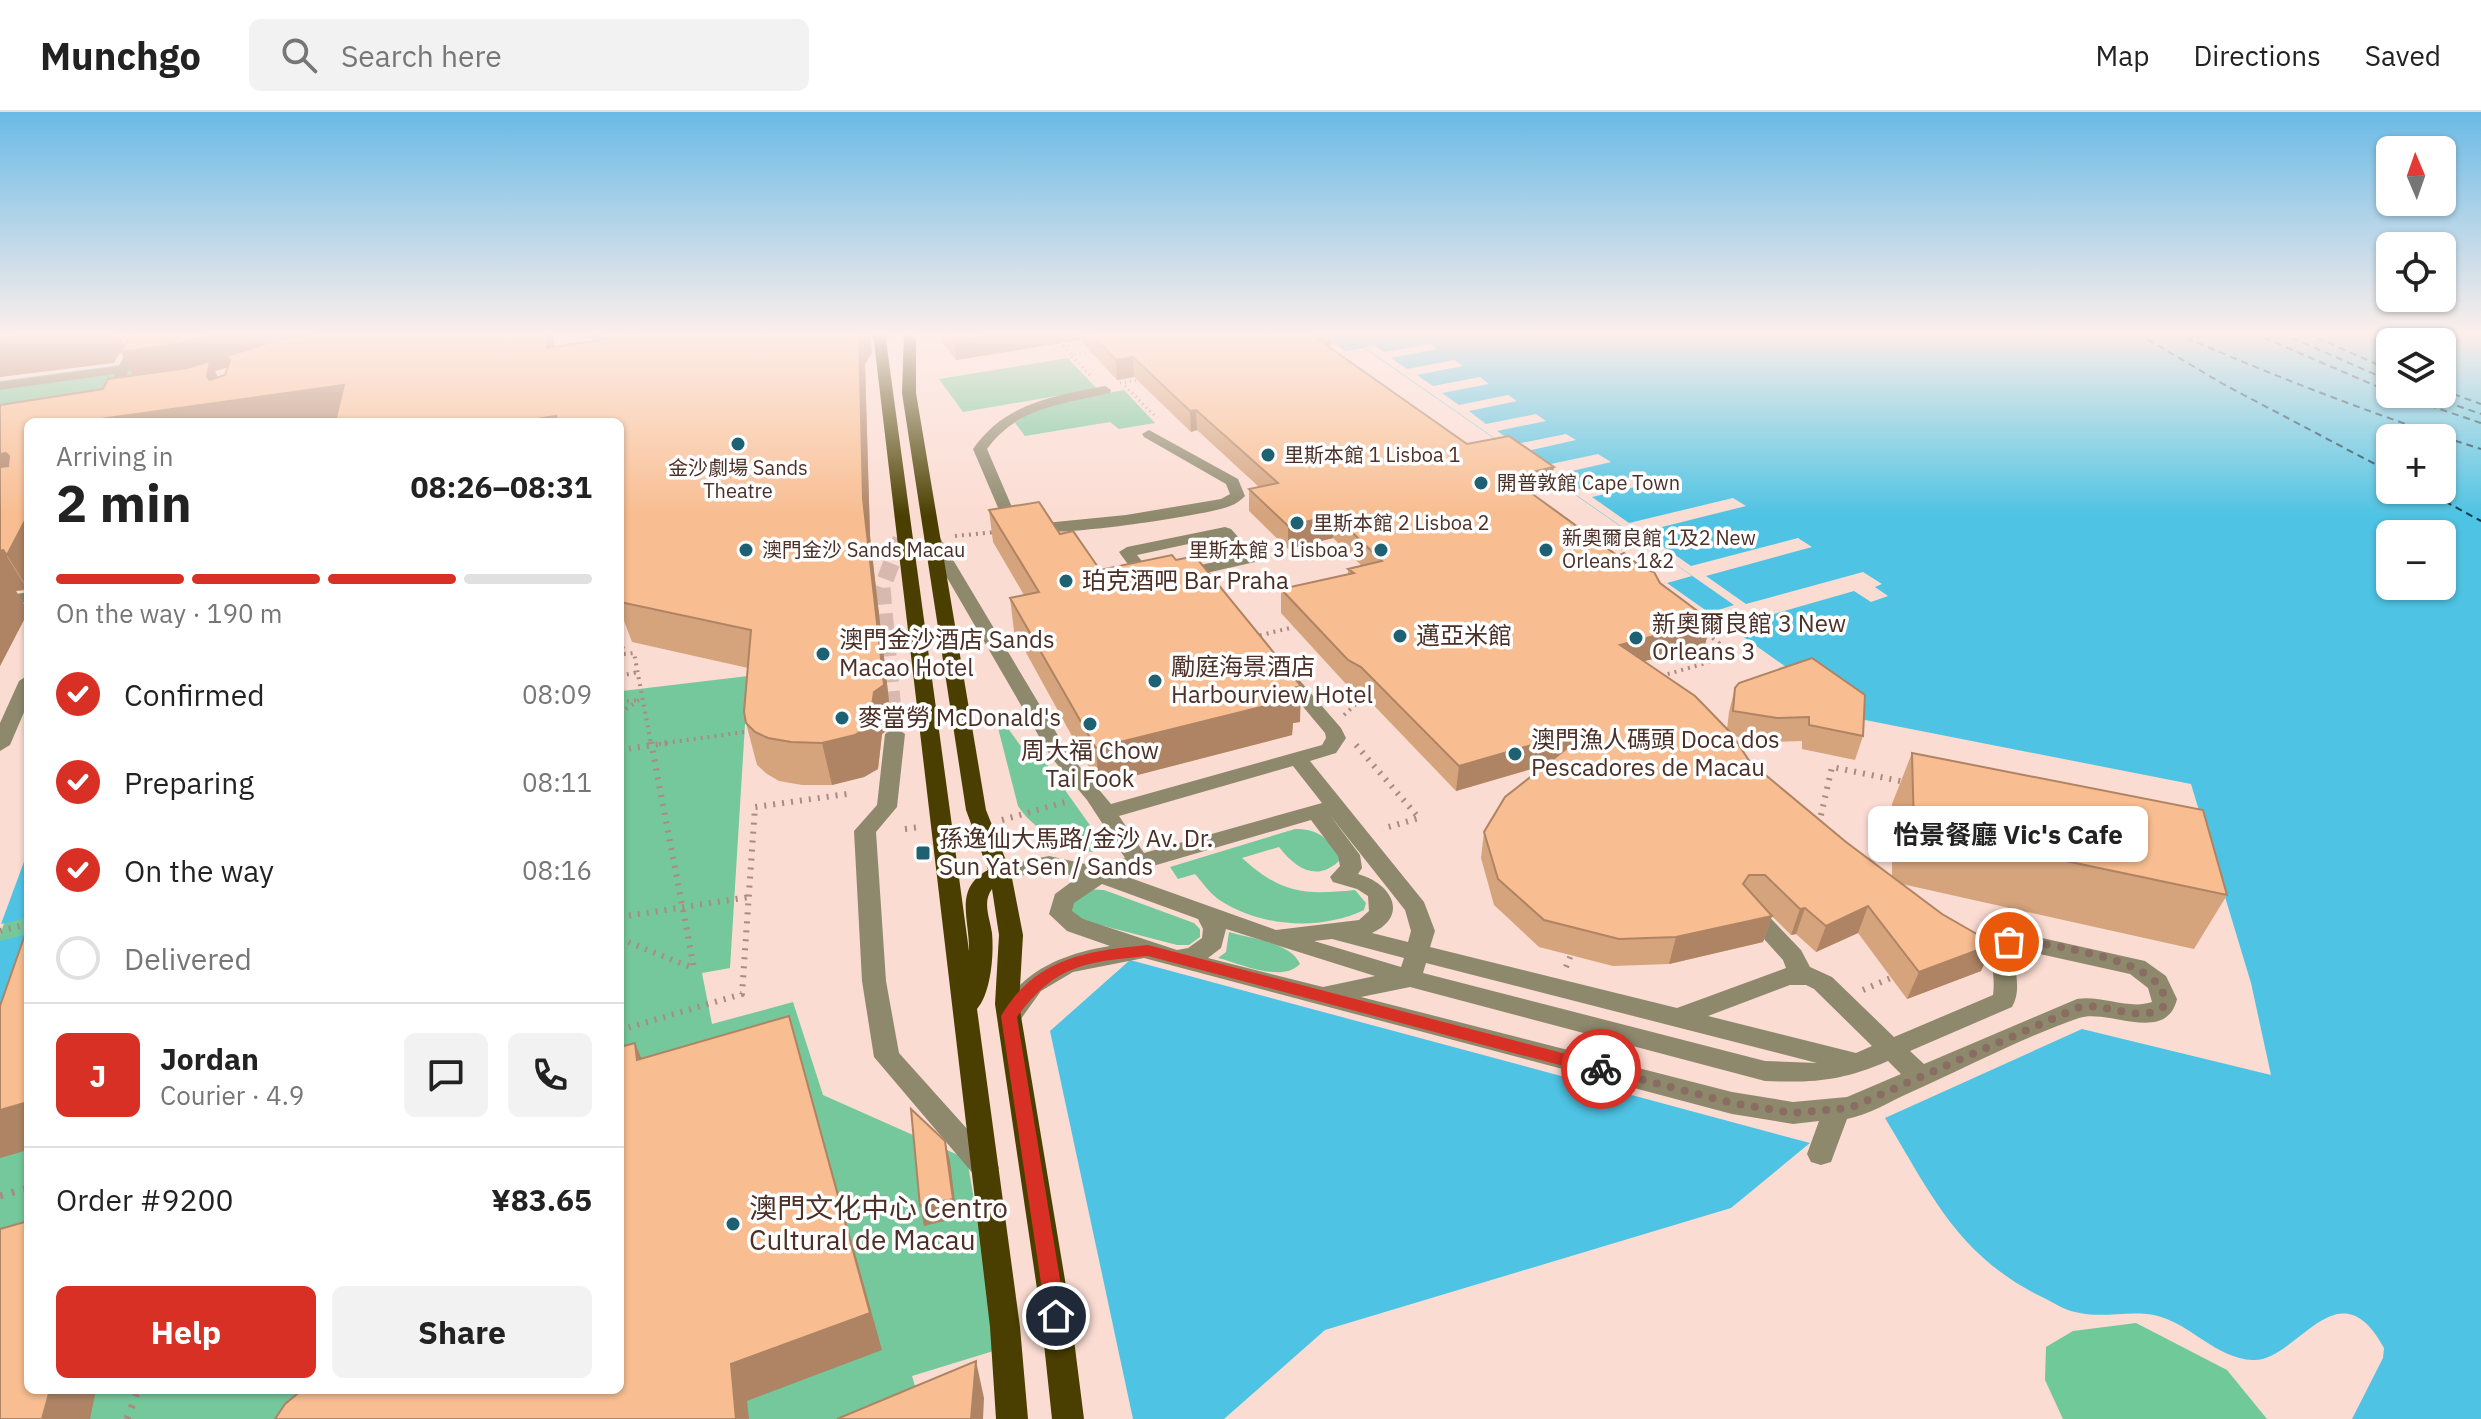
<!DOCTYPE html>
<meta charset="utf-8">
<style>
:root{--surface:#fff;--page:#f2f2f2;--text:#222;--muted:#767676;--line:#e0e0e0;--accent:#d93025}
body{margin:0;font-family:"IBM Plex Sans","Noto Sans SC",sans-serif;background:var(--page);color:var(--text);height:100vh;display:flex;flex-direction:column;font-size:30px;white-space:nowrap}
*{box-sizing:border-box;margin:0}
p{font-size:26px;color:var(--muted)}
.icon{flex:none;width:44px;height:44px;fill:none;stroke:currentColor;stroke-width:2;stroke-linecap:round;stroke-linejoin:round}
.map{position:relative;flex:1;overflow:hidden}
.sheet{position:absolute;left:24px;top:306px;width:600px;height:976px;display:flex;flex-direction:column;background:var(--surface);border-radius:12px;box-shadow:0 2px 6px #0004}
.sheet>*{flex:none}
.needle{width:52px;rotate:358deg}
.controls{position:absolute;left:2376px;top:24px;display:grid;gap:16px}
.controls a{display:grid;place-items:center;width:80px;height:80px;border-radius:12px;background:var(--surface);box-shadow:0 2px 6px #0004;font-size:40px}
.pin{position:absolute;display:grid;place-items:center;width:68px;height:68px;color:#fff;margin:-34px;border:4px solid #fff;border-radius:50%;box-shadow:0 2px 8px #0007}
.courier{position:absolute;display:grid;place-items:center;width:80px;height:80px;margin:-40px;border:6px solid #d93025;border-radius:50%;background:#fff;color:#222;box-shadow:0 2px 10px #0007}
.bubble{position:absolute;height:56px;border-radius:12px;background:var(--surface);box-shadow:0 2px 6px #0004;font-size:26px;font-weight:700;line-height:56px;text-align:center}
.head em{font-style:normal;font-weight:700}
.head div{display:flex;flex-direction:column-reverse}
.head{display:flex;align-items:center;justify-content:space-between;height:136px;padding:0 32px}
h1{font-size:52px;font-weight:700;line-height:60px}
.bar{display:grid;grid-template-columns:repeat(4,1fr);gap:12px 8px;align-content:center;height:96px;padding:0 32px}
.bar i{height:10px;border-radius:6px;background:var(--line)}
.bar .active{background:var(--accent)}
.bar p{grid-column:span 4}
.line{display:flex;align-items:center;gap:20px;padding:0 32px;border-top:2px solid var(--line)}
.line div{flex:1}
.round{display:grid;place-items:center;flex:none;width:84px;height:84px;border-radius:12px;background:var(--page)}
ol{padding:0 32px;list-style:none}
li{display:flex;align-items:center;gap:24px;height:88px}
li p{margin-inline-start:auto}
li .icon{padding:8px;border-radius:50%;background:var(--accent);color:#fff;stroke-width:4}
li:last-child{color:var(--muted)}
li i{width:44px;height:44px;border:4px solid var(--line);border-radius:50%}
.action{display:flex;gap:16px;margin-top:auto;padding:16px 32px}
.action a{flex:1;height:92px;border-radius:12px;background:var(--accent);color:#fff;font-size:32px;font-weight:700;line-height:92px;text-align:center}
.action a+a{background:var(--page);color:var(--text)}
header{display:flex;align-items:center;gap:48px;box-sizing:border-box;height:112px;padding:0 40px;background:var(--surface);border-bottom:2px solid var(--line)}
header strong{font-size:38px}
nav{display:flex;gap:44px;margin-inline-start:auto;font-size:28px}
.search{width:560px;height:72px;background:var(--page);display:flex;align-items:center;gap:20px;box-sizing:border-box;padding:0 28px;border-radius:12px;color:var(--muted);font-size:30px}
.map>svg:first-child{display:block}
</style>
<header>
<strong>Munchgo</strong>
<div class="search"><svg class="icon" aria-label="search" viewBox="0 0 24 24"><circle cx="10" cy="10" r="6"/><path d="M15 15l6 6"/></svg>Search here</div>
<nav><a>Map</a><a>Directions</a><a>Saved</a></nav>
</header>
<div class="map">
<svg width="2481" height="1307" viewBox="0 0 2481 1307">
<rect width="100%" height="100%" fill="#fbdcd2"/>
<path fill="#75c89b" d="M153,227L131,276L0,294V269L120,253Z
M1068,246L1097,277L963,300L939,267Z
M1124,278L1155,311L1119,317L1110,310L1025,324L1015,311L1039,294Z
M748,564L730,856L702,861L712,912L793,890L823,983L967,1047L1000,1237L912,1264L925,1307H0V823L28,743V1278H620V570L622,579Z
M996,608L1005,612L1020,633L1043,647L1099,726L1100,736L1092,740C1066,737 1032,716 1018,694Z
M1295,717C1321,717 1327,727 1341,747C1318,771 1296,757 1279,735L1242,746C1282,782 1303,783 1355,778L1366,791L1364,798C1320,819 1262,815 1221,789C1211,783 1203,771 1195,762L1178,767L1170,755Z
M1087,777L1104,778L1194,811L1200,817V825L1189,833H1177L1081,808L1071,801L1070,787Z
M1229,820C1249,826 1292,831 1300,852C1282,871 1241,852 1218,846L1226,840Z"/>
<path fill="#6fc999" d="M2136,1211L2227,1258L2267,1307H2063L2045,1268L2046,1235L2073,1219Z"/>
<path fill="#4ec3e3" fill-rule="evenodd" d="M1320,221H2481V1307H2352L2383,1246L2384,1236C2338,1151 2297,1250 2253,1248C2216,1247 2189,1210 2154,1203C2127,1198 2102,1207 2075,1200C2064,1198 2053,1190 2042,1185C1958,1144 1931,1082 1885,1006L2082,917L2271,963L2251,871L2191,672L1860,607L1667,471L1692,464L1364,236L1345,239ZM2390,230H2442V282H2390ZM2390,326H2442V378H2390ZM2390,422H2442V474H2390Z
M28,739V806L1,812Z
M28,822L0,911V829Z
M1130,848L1810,1031L1731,1096L1325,1218L1224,1307H1133L1050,919Z"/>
<path fill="#fbdcd2" d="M1430,232L1437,237L1391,246L1407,257L1454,248L1463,254L1417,263L1433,274L1480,265L1489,272L1442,281L1459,293L1508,283L1517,289L1469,299L1486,312L1536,302L1546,309L1497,319L1516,332L1566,322L1576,328L1527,339L1546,353L1598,342L1611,350L1559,362L1579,377L1645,362L1657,370L1592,385L1629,411L1733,386L1746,394L1642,420L1691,454L1798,426L1812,435L1706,464L1746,492L1863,460L1882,472L1875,475L1888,484L1871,490L1854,479L1728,515L1709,501L1734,493L1364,235L1375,234L1385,240Z"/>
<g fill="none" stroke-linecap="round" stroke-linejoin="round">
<path stroke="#023a47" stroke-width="2" stroke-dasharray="7 5" stroke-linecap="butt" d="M2137,221L2223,272L2390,360
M2175,221C2276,265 2377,304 2481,337
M2253,221L2390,280
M2281,221L2390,269
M2306,221L2390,258
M2442,278L2481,292
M2395,282L2481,311
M2423,282L2481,302
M2424,378L2481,409"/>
<path stroke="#d8b9b0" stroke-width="17" stroke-dasharray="17 9" stroke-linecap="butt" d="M895,622L882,476L904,419"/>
<path stroke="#a98b82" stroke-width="3" stroke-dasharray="1 4" stroke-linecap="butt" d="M566,221L569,236
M1089,230L1064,234L1072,243L1096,239
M1072,244L1090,263
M1120,271L1142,268
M1125,274L1157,306"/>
<path stroke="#a98b82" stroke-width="4" stroke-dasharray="2 5" stroke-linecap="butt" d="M955,424L996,420
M620,521L624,542L634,541L651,632
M620,564L638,560
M1661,564L1727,545L1719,531L1705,520
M620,590L638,588
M620,601L639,588
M1344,603L1356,592L1372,587
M659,632L744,620"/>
<path stroke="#a98b82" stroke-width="6" stroke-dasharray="2 7" stroke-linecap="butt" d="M651,630L694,856
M1356,633L1419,706L1382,717
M620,638L673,630
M1002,708L1069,689
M1819,712L1832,655L1905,670
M905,717L920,715
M620,805L749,785
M0,819L28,812
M620,827L693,856
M1566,855L1571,843
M1863,878L1893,865
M620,918L742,882L755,695L847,682"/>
<path stroke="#a98b82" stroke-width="7" stroke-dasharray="3 9" stroke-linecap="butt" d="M0,1084L28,1076
M127,1307L138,1278"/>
<path fill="#8e896d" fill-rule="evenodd" d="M135,221H147L117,283L103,285L96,281L107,277L115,262L0,278V270L119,254Z
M584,221H599L632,238L622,241Z
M1105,274L1111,278L1110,281C1063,292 1017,295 987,337L1021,416L1013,421L1008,419L973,337C1005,291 1053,284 1105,274Z
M1149,318L1238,367L1245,384C1241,388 1236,392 1230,394C1205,404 1063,424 1040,419V413L1045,411L1126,403L1221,387L1230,382L1226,372L1144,325L1142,322Z
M1225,415L1231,417L1255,444V450L1149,474L1143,473L1119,440L1127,435ZM1221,425L1238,445L1153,463L1137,443Z
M932,421L940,426L1069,642L1111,692L1322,633L1326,626L1325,621L1274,560L1283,555L1289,556L1341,616L1346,626L1336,641L1310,649L1424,790L1435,819L1430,835L1677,896L1786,856L1783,848L1738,798L1741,792H1757L1801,838L1810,855L1832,865L1894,925L1993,883C1997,857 1981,830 2015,820L2145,849L2166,864L2177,887C2166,933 2108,896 2079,906C2021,926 1965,956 1909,981C1889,990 1868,1003 1847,1007L1831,1050L1821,1053L1811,1050L1807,1042L1819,1009L1793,1012L1732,1002L1144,846L1073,860L1041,879L1018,911L1009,913L1000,911L997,904C1021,859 1061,842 1110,834L1067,819L1049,802L1055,782L1078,765L1049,758L1000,768L992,766L989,761L992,756L1049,744L1099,755L1125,746L1087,688L1051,645L924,426ZM1293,654L1322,691L1144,741L1119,704ZM1329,702L1405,798L1411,819L1408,830L1372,821C1410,803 1391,771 1358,762L1362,756L1360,743ZM1311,708L1338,744L1340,754L1330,765L1333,770L1357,777L1368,784L1369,799L1359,808L1276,818L1122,763ZM1102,772L1198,807L1203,817L1202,826L1188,836L1177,838L1083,807L1072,799L1074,791ZM1226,817L1375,864L1323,875L1208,846L1221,836ZM1332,827L1404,846L1401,855L1314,829ZM2018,837L2130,862L2148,876L2152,890C2129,898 2102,883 2077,887L1924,952L1910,939L2012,895C2024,873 2010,855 2018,837ZM1426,851L1817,951L1765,949L1423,861ZM1790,873H1806L1814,877L1872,934L1856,941L1708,904ZM1410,875L1765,969C1814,971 1842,969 1888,949L1901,962L1847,985L1793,990L1732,980L1361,885Z
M28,480V490L0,495V485Z
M28,563V591L10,633L0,639V611L19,569Z
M895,616L905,622L897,695L876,720L886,869L899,941L995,1048L999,1056L995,1064L985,1068L975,1064L874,945L862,869L854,719L877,693L885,622Z"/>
<path fill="#4a3f00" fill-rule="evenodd" d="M873,221H885L969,839C970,807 953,777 988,758L966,698L902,281L904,221H916V281L986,698L1011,761L1023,823L1019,892L1071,1204L1084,1307H1052L1041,1204L995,892L999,823L992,777C982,790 990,806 992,821C994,843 991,881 977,897L1020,1215L1028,1307H996L990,1215Z"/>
<path stroke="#a98b82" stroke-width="4" stroke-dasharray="2 5" stroke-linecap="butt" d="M1253,525L1294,515"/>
</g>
<path fill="#d5a37c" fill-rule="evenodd" d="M131,221H553L554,235L647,221H870L872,241L865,252L870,424L892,615L882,622L878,657L864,665L832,673H802L779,669L767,662L757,653L746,611L748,556L632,530L620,498V310H28V478L16,479L25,494L24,496L27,502L0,554V293L103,277L133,264L121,240ZM228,255L225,263L218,266L215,259Z
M941,221H1332V233L1327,234L1467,332L1551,377L1531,381L1618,444L1660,471L1711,509L1705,533L1644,549L1727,617L1729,600L1735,576L1863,624L1855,648L1802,637V629L1770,630L1733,624L1750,650L1846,730L1892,765V692L1912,641L2227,783L2194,837L1902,772L1981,859L1907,887L1858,821L1816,840L1796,822L1791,823L1772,804L1763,830L1669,852L1613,854L1539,835L1494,793L1481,746L1484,720L1546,653L1456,679L1360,579L1346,572L1281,501V477L1348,462V457L1362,454L1333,426L1288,437L1249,399V377L1259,375L1197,318L1191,320L1134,265L1117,268L1080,228L956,248L942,230Z
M989,398L1060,422L1100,458L1300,610L1293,611L1292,623L1099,673L1014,519L1010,486L1024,483L993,430Z"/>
<path fill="#ae8465" d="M0,221H117L124,233L114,251L0,265Z
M217,221H341L227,244L232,254L215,259L226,282L344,273L335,310H79L138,274L121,240Z
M545,221H553L557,268L547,236Z
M859,221H870L872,241L865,252L870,424L892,615L882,622L878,657L864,665L832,673L822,631L863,387Z
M1002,221H1080V228L956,248L953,229Z
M1306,221H1332V233L1306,238Z
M1133,245L1134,265L1117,268L1116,248Z
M1196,298L1197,318L1191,320L1190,299Z
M556,304L558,310H519Z
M6,341L28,377L0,380V342Z
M1554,355L1551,377L1506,387L1509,365Z
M28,403V477L7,443Z
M1334,403L1333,426L1288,437V414Z
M3,438L27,477L16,479L25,494L24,496L27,502L0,554V439Z
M1711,509L1705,533L1615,557L1620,533Z
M1301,574L1300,610L1293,611L1292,623L1099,673L1096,636Z
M1594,615L1589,640L1456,679L1459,654Z
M1868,794L1858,821L1816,840L1826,814Z
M1805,796L1796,822L1791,823L1800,797Z
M1772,804L1763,830L1669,852L1676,825Z
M1994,832L1981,859L1907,887L1919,860Z
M789,904L882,1238L747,1289L749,1307H736L731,1252Z
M635,931L651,970L637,948Z
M28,990V1038L0,1046V998Z
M945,1029L950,1049L957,1106L924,1114L920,1094Z
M976,1249L984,1286L983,1307H971Z
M50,1278H96L90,1307H42Z"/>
<path fill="#f8bd90" stroke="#ae8465" stroke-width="2" d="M0,221H46L0,226Z
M131,221H217L178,232L121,240Z
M332,221H545L547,236L647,221H859L863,387L884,573L874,580L869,614L855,623L822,631L791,630L768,626L755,620L746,611L744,600L751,518L620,490V310H557L556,304L519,310H335L344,273L79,310H28V403L7,443L3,438L0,439V355L8,354L9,344L6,341L0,342V293L103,277L108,267L187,256L210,249L207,265L210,268L225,263L230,248L227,244L284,226Z
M947,221H1002L953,229Z
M1090,221H1309L1467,332L1509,324L1554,355L1509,365L1618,444L1624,441L1642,456L1654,460L1660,471L1711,509L1620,533L1695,584L1731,621L1750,650L1846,730L1942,802L1994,832L1919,860L1868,794L1826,814L1805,796L1800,797L1765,763H1749L1743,772L1772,804L1676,825L1619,827L1544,808L1498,767L1484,720L1505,685L1594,615L1459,654L1361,555L1348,548L1281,477L1354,461L1348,457L1382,449L1334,403L1288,414L1249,377L1278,371L1196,298L1190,299L1133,245L1116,248Z
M1039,390L1060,422L1073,419L1100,458L1172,443L1176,448L1195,444L1301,574L1286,578L1293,587L1096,636L1010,486L1039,480L989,398Z
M1812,546L1865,583L1863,624L1809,613V605L1777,606L1733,599L1735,576L1739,571Z
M1912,641L2203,698L2227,783L1914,717Z
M28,814V990L0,998V894Z
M789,904L870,1201L731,1252L736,1307H275L285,1292L302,1278H620V935L635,931L637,948Z
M911,997L945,1029L953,1087L920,1094Z
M28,1109V1278H50L42,1307H0V1117Z
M976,1249L971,1307H837Z"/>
<linearGradient id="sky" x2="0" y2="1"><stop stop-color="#6abae6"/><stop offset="0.55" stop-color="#fdefeb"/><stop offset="1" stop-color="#fdefeb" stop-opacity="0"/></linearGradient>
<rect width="2481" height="404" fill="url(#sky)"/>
<path fill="#d93025" d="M1148,833L1601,951L1609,957L1601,964L1148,844C1086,850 1056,852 1017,905L1066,1204L1063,1210L1056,1213L1049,1210L1046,1204L1001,904C1035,846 1086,839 1148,833Z"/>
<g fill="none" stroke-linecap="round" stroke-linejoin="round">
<path stroke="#896c62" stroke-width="8" stroke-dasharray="0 14.4" d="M1601,957L1732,991L1793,1001L1850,996L2077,896C2105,888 2137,913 2163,895C2177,849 2054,835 2024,828L2009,830"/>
</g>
<g fill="#1d6173" stroke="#fff" stroke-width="3">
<circle cx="738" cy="332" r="8"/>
<circle cx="1268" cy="343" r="8"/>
<circle cx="1481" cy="371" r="8"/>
<circle cx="1297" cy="411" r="8"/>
<circle cx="746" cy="438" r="8"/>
<circle cx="1381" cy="438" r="8"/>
<circle cx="1546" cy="438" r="8"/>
<circle cx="1066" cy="469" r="8"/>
<circle cx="1400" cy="524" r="8"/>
<circle cx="1636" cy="526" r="8"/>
<circle cx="823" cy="542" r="8"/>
<circle cx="1155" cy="569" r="8"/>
<circle cx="842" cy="606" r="8"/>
<circle cx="1090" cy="612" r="8"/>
<circle cx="1515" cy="642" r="8"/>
<rect x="915" y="733" width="16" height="16" rx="4"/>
<circle cx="733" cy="1112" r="8"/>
</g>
<g text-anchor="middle" stroke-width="7" stroke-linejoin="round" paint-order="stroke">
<g font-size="20" fill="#4c2f26" stroke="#fff" text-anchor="start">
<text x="1284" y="350">里斯本館 1 Lisboa 1</text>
<text x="738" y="363" text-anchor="middle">金沙劇場 Sands<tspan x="738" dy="23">Theatre</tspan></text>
<text x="1497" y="378">開普敦館 Cape Town</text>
<text x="1313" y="418">里斯本館 2 Lisboa 2</text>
<text x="1562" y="433">新奧爾良館 1及2 New<tspan x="1562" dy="23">Orleans 1&amp;2</tspan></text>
<text x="762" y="445">澳門金沙 Sands Macau</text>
<text x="1365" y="445" text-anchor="end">里斯本館 3 Lisboa 3</text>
</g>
<g font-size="24" fill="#4c2f26" stroke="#fff" text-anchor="start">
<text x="1082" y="477">珀克酒吧 Bar Praha</text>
<text x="1652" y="520">新奧爾良館 3 New<tspan x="1652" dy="28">Orleans 3</tspan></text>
<text x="1416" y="532">邁亞米館</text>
<text x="839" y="536">澳門金沙酒店 Sands<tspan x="839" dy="28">Macao Hotel</tspan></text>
<text x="1171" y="563">勵庭海景酒店<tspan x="1171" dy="28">Harbourview Hotel</tspan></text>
<text x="858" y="614">麥當勞 McDonald's</text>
<text x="1531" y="636">澳門漁人碼頭 Doca dos<tspan x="1531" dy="28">Pescadores de Macau</tspan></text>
<text x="1090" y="647" text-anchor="middle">周大福 Chow<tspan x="1090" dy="28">Tai Fook</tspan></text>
<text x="939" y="735">孫逸仙大馬路/金沙 Av. Dr.<tspan x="939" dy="28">Sun Yat Sen / Sands</tspan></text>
</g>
<g font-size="28" fill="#4c2f26" stroke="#fff" text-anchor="start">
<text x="749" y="1106">澳門文化中心 Centro<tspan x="749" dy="32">Cultural de Macau</tspan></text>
</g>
</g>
</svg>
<div class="controls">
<a><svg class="needle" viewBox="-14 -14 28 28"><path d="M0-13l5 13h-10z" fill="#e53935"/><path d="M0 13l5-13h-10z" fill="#767676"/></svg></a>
<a><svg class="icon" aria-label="locate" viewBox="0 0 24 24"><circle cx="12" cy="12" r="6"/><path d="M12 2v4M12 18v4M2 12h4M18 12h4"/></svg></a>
<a><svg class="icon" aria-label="layers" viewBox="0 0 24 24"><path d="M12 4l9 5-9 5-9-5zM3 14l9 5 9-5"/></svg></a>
<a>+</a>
<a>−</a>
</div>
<div class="pin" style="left:2009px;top:830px;background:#ea580c"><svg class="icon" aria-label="bag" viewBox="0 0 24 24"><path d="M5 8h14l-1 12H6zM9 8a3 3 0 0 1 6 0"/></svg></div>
<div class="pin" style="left:1056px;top:1204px;background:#1f2937"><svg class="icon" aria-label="home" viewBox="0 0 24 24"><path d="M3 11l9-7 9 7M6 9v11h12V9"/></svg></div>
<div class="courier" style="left:1601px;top:957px"><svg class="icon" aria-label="bike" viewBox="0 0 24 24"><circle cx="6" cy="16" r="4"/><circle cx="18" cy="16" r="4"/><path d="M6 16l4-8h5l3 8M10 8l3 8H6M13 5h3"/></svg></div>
<div class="bubble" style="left:1868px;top:694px;width:280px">怡景餐廳 Vic's Cafe</div>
<section class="sheet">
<div class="head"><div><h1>2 min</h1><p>Arriving in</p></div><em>08:26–08:31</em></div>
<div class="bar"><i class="active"></i><i class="active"></i><i class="active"></i><i></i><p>On the way · 190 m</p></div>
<ol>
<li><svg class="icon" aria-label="check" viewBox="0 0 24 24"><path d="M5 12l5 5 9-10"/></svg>Confirmed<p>08:09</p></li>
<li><svg class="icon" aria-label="check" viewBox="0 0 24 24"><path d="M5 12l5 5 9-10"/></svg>Preparing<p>08:11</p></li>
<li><svg class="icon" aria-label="check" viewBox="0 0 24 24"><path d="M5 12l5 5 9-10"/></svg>On the way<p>08:16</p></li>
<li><i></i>Delivered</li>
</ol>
<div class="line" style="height:144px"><b class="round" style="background:var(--accent);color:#fff">J</b><div><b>Jordan</b><p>Courier · 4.9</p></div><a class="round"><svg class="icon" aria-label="chat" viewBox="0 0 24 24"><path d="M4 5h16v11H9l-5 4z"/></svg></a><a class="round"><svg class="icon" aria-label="phone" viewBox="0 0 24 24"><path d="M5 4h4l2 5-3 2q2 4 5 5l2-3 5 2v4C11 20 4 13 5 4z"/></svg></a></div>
<div class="line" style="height:104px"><div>Order #9200</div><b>¥83.65</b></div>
<div class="action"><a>Help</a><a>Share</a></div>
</section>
</div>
